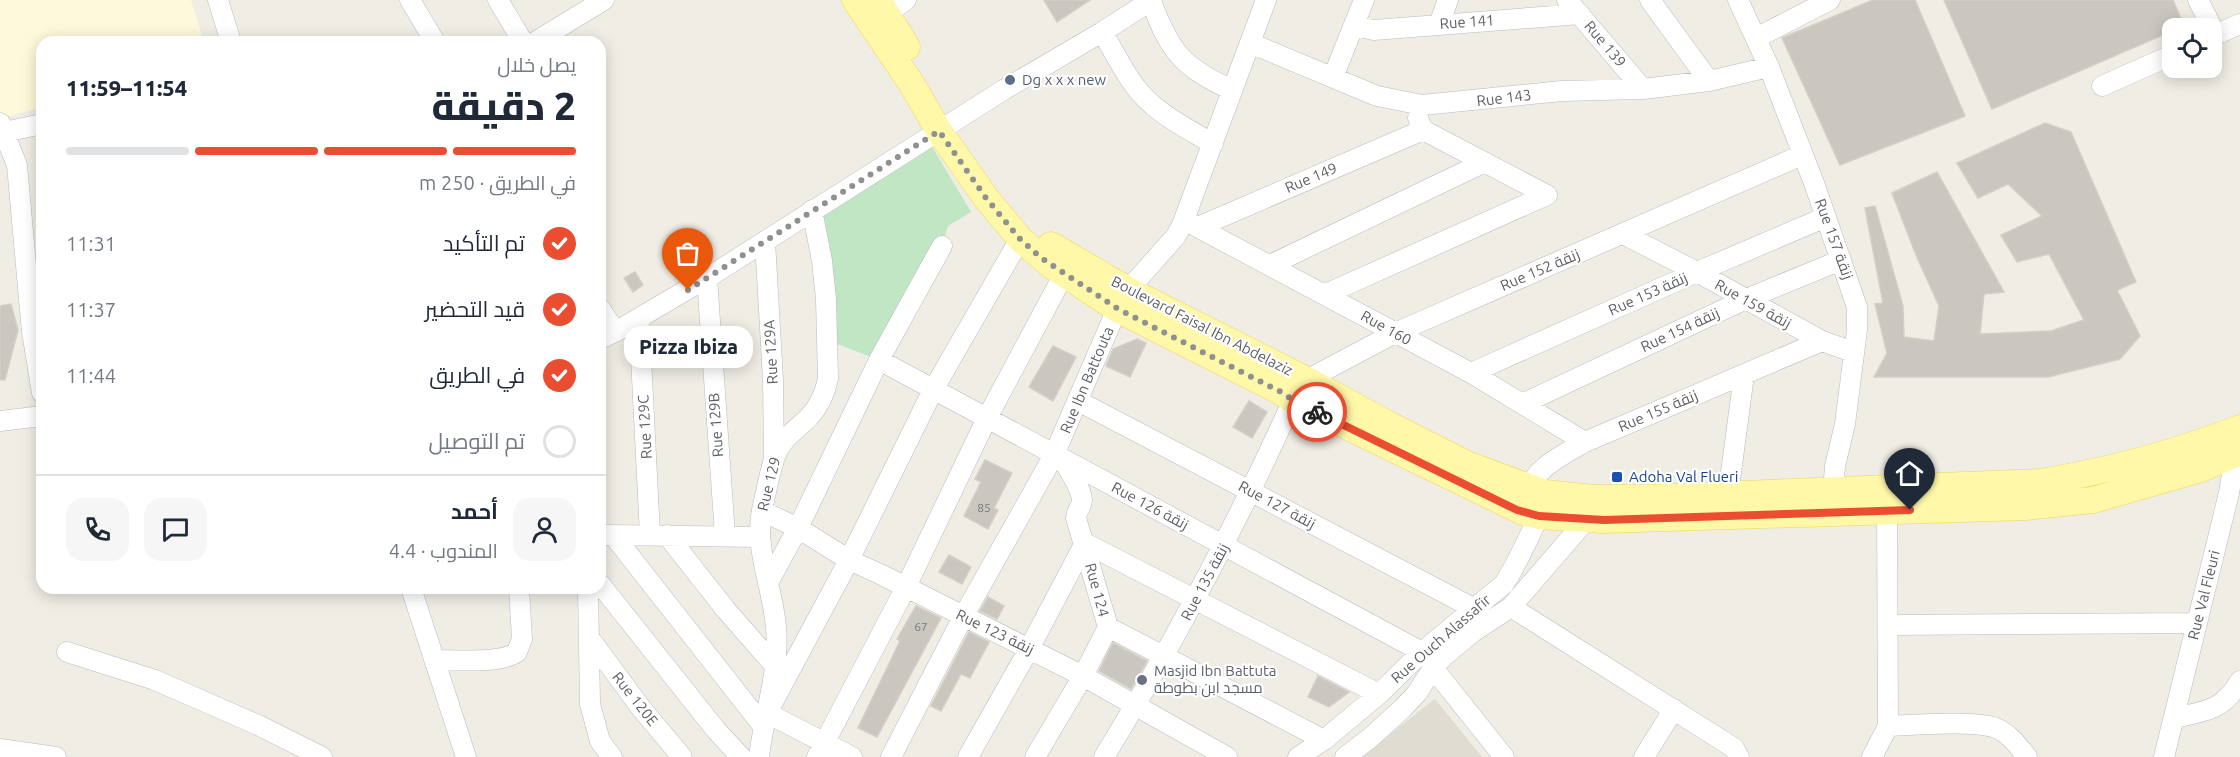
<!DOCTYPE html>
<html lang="ar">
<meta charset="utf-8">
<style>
:root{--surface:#fff;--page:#f6f6f7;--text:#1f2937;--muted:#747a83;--line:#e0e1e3;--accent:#ea4d2f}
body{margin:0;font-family:Ubuntu,Cairo,sans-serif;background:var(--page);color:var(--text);direction:rtl;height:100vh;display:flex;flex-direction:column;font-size:22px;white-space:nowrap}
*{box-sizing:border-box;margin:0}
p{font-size:20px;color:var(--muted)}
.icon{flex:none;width:33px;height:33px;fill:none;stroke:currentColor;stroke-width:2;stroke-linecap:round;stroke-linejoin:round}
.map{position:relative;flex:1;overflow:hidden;direction:ltr}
.details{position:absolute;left:36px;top:36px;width:570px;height:558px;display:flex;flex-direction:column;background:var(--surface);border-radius:18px;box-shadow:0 3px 15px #0003;direction:rtl}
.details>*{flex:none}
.tools{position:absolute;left:2162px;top:18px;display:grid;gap:12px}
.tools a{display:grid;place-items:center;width:60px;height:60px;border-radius:12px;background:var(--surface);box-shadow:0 3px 15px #0003;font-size:30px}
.pin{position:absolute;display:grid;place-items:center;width:51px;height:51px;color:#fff;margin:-62px -26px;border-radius:50% 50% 50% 0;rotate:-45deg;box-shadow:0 0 6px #0007}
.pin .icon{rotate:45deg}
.courier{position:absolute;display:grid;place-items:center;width:60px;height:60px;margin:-30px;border:4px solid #ea4d2f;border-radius:50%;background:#fff;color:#222;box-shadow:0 2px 8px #0007}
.bubble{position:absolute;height:42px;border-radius:18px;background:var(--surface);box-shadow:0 3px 15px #0003;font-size:20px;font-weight:800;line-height:42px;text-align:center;direction:rtl}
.overview em{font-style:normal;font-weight:800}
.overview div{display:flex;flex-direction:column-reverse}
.overview{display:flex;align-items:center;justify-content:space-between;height:102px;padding:0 30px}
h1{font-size:39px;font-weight:800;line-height:45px}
.bar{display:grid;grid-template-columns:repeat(4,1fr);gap:9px 6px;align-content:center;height:72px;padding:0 30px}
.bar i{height:8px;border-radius:4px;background:var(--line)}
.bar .active{background:var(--accent)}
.bar p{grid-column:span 4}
.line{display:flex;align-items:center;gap:15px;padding:0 30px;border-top:2px solid var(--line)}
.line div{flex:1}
.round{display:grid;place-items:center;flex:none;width:63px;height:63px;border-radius:18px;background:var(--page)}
ol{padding:0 30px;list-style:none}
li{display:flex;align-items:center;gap:18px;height:66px}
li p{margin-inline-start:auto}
li .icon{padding:6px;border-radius:50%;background:var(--accent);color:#fff;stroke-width:4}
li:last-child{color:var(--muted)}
li i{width:33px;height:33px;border:3px solid var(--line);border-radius:50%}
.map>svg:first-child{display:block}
</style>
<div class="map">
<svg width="2240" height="757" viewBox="0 0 2240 757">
<rect width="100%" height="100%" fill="#efede4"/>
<path fill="#fef9da" d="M0,0H191L204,42H42V107L0,119Z"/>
<path fill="#dfdcd2" d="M1435,699L1482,757H1363L1395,730Z"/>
<path fill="#c0e6c4" d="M931,145L971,212L948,226L942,246L879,360L827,340L812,210Z"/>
<path fill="#cac7c1" stroke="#d3cfc2" stroke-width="1.5" d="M1044,0H1090L1057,22Z
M1873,0H1915L1965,116L1840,165L1782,38Z
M1944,0H2173L2184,26L2172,28V31L1992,109Z
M2045,123L2071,132L2136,282L2117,290L2140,336L2120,359L2048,377H1874L1887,353L1875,304L1883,303L1865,208L1875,206L1903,306L1904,337L1934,341L1939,306L1916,255L1892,193L1937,172L2004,292L1984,294L1980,334L2051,331L2084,320L2049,254L2017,262L2001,235L2042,216L2008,184L1978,198L1957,163Z
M635,272L643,285L633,292L624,278Z
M11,304L18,330L5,380H0V306Z
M1137,339L1146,343L1130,377L1106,366L1113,349Z
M1053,346L1076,357L1053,401L1029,387Z
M1249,401L1267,412L1252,438L1233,427Z
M985,460L1012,473L994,508L998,510L988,529L964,516L981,482L975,479Z
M949,555L971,567L962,584L939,572Z
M988,597L1004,606L997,619L980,611Z
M916,606L941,618L877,737L858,728L900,641L897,639Z
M969,632L989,642L970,678L961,674L941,711L931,706Z
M1113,643L1147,661L1131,689L1099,671Z
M1318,676L1349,692L1329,707L1308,697Z"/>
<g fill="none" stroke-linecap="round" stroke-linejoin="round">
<defs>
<path id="minor" d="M218,0L231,42
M410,0L435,42
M498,0L523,42
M1567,0L1643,89
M1650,0L1709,81
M1738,0L1769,67L1814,183L1857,307V330L1845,424L1835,466L1833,491
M2198,0L2216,35
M1151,1C1170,52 1182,67 1232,90
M886,14L906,0
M1439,24L1448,0
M1354,26L1374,30L1580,14
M1102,32C1113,49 1122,69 1134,85C1153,112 1185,127 1213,144
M2211,37L2240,24
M1756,38L1830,0
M535,42L604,0
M1250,43L1377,96L1422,105L1562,91L1643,89L1709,81L1769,67
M1333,77L1364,0
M2102,86L2172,55
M1418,118L1423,130L1547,195
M0,123L17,165L32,332L42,393
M0,133L42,124
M1184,220L1471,373L1585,442
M1198,227L1423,130
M1623,234L1697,272L1822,341L1853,352
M765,241L773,380L774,457
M1270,265L1483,163
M707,278L725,536
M1326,294L1547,195
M600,308L615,332
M639,318L650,535
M600,339L615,332L707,278L1005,89L1102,32L1152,0
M879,360L1422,652
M1471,373L1697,272L1826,217
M1297,385L1395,333L1802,155
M1078,401L1475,609
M1522,404L1744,300L1841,260
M0,421L42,416
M1063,460C1069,471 1081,487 1082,500C1082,507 1076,511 1076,518L1108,627L1324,740
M1728,495L1744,375
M1522,499C1535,468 1557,458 1585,442L1822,341
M762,511L798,528L849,560L880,574L1083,676L1227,757
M606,535L760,537
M667,535L726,610L776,667
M614,536L763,726
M769,581L798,528L879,360L942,246
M600,584L716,730L741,757
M411,588L466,757
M588,588L590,704L600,741L612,757
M1511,607L1734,748L1739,757
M1888,625L2197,623
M590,639L641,708L682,757
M67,652L155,680L258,725L322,757
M434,660C455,660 501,664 517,652L522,639L519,588
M1433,668L1504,757
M2174,718C2205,711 2223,711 2240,681
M1888,726C1914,725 1973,720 1996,728C2009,733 2019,747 2027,757
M0,749L56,757
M759,757C764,713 780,672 776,627C773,589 754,548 762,510C766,494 771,461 779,448C787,434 800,427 810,416C819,406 825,393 828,379L826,299L822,261L812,210
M817,757L906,587L987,418L1064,274
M852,757L767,713L849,560L933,390L1020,239
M891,757L963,617L1054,455L1117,309L1128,290L1176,236L1182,225L1266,0
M968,757L1029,649L1085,543L1379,694
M1035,757L1083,676L1108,627
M1104,757C1175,642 1237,524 1293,400
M1298,757L1324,740L1379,694L1422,652L1504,584C1520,559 1531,531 1545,504
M1345,757L1370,738L1402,709L1417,693L1433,668L1444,656L1473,632L1511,607L1587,519
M1644,757L1674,709
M1872,757L1888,726L1887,511L1889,499
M2164,757L2229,493L2233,468L2232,443"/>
<path id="major" d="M855,0L911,83L939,131L986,198L1020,239L1052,266L1117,309L1281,392L1293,400L1523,512L1539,516L1604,520L2025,507L2093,500L2201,469L2240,452
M878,0L907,47
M1051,245L1128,290L1307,380L1388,424L1469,465L1545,493L1594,498H1645L2040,482C2109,471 2175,453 2240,428"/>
</defs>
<use href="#minor" stroke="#b9bbc0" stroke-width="21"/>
<use href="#major" stroke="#f2d45a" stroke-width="27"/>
<use href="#minor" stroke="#fff" stroke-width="20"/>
<use href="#major" stroke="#fff8a9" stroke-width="26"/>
</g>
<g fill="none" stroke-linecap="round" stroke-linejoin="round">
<path stroke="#8f9191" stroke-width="6" stroke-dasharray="0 10.8" d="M688,290L939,131L986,198L1020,239L1040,257L1118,309L1281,392L1293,400L1317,412"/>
<path stroke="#ea4d2f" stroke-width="8" d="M1317,412L1517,510L1539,516L1604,520L1910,510"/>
</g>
<circle fill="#5c6f8a" stroke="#fff" stroke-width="2" cx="1010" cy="80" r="6"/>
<rect fill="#1a4fb4" stroke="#fff" stroke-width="2" x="1611" y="471" width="12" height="12" rx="3"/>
<circle fill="#6b7280" stroke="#fff" stroke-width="2" cx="1142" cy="680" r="6"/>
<g text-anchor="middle" stroke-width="4.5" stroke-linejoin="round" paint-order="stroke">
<g font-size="12" fill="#78797c">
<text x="984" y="512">85</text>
<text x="921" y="631">67</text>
</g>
<g font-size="15" fill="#5c5f65" stroke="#fff">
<text transform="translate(1467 22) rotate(-4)" y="5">Rue 141</text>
<text transform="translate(1605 44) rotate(50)" y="5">Rue 139</text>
<text transform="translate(1504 98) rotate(-7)" y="5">Rue 143</text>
<text transform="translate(1311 178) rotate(-23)" y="5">Rue 149</text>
<text transform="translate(1834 239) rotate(70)" y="5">Rue 157 زنقة</text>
<text transform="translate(1540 270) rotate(-23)" y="5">Rue 152 زنقة</text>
<text transform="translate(1648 294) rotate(-24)" y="5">Rue 153 زنقة</text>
<text transform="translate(1753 304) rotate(29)" y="5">Rue 159 زنقة</text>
<text transform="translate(1202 326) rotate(27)" y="5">Boulevard Faisal Ibn Abdelaziz</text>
<text transform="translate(1386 328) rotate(29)" y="5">Rue 160</text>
<text transform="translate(1680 330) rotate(-25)" y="5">Rue 154 زنقة</text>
<text transform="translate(771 352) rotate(-93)" y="5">Rue 129A</text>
<text transform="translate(1087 380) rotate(-67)" y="5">Rue Ibn Battouta</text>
<text transform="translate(1658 411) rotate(-23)" y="5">Rue 155 زنقة</text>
<text transform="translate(716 425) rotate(-94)" y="5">Rue 129B</text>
<text transform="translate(645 427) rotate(-93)" y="5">Rue 129C</text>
<text transform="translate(769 484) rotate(-76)" y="5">Rue 129</text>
<text transform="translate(1277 505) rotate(28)" y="5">Rue 127 زنقة</text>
<text transform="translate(1150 506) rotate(28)" y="5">Rue 126 زنقة</text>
<text transform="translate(1205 582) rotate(-62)" y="5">Rue 135 زنقة</text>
<text transform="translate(1097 590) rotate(75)" y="5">Rue 124</text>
<text transform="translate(2204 595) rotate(-76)" y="5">Rue Val Fleuri</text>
<text transform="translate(995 632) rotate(26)" y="5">Rue 123 زنقة</text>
<text transform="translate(1441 639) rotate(-41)" y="5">Rue Ouch Alassafir</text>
<text transform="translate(635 699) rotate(52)" y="5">Rue 120E</text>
</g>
<g font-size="15" fill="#4e5e75" stroke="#fff" text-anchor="start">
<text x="1022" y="85">Dg x x x new</text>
</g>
<g font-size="15" fill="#164399" stroke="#fff" text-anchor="start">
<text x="1629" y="482">Adoha Val Flueri</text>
</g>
<g font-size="15" fill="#5b616d" stroke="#fff" text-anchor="start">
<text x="1154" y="676">Masjid Ibn Battuta<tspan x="1154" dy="17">مسجد ابن بطوطة</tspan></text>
</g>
</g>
</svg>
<div class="tools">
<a><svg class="icon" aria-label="locate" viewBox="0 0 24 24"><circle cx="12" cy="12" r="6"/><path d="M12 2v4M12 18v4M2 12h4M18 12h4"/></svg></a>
</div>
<div class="pin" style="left:688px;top:290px;background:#ea580c"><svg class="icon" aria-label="bag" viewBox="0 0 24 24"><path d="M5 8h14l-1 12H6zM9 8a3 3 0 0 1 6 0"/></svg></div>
<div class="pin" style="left:1910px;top:510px;background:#1f2937"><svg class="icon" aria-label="home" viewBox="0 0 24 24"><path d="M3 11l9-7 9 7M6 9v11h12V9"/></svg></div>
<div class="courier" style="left:1317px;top:412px"><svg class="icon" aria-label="bike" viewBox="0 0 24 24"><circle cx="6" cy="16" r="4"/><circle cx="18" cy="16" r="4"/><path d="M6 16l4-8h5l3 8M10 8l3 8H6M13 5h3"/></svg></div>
<div class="bubble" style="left:624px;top:326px;width:129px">Pizza Ibiza</div>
<section class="details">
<div class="overview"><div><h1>2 دقيقة</h1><p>يصل خلال</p></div><em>11:54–11:59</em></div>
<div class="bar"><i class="active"></i><i class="active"></i><i class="active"></i><i></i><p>في الطريق · 250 m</p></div>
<ol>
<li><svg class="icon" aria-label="check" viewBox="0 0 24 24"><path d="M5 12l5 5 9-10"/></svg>تم التأكيد<p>11:31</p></li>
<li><svg class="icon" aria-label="check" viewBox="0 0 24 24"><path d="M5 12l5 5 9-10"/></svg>قيد التحضير<p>11:37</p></li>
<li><svg class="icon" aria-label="check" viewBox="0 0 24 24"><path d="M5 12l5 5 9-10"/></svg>في الطريق<p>11:44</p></li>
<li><i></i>تم التوصيل</li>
</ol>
<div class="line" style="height:108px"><a class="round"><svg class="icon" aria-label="person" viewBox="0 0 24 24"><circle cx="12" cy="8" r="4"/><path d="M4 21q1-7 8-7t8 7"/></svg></a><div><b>أحمد</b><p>المندوب · 4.4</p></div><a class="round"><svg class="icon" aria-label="chat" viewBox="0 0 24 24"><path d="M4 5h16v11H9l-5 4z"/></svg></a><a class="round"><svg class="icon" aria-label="phone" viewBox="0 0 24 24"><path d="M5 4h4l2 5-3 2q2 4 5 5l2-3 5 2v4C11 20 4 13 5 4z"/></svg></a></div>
</section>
</div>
